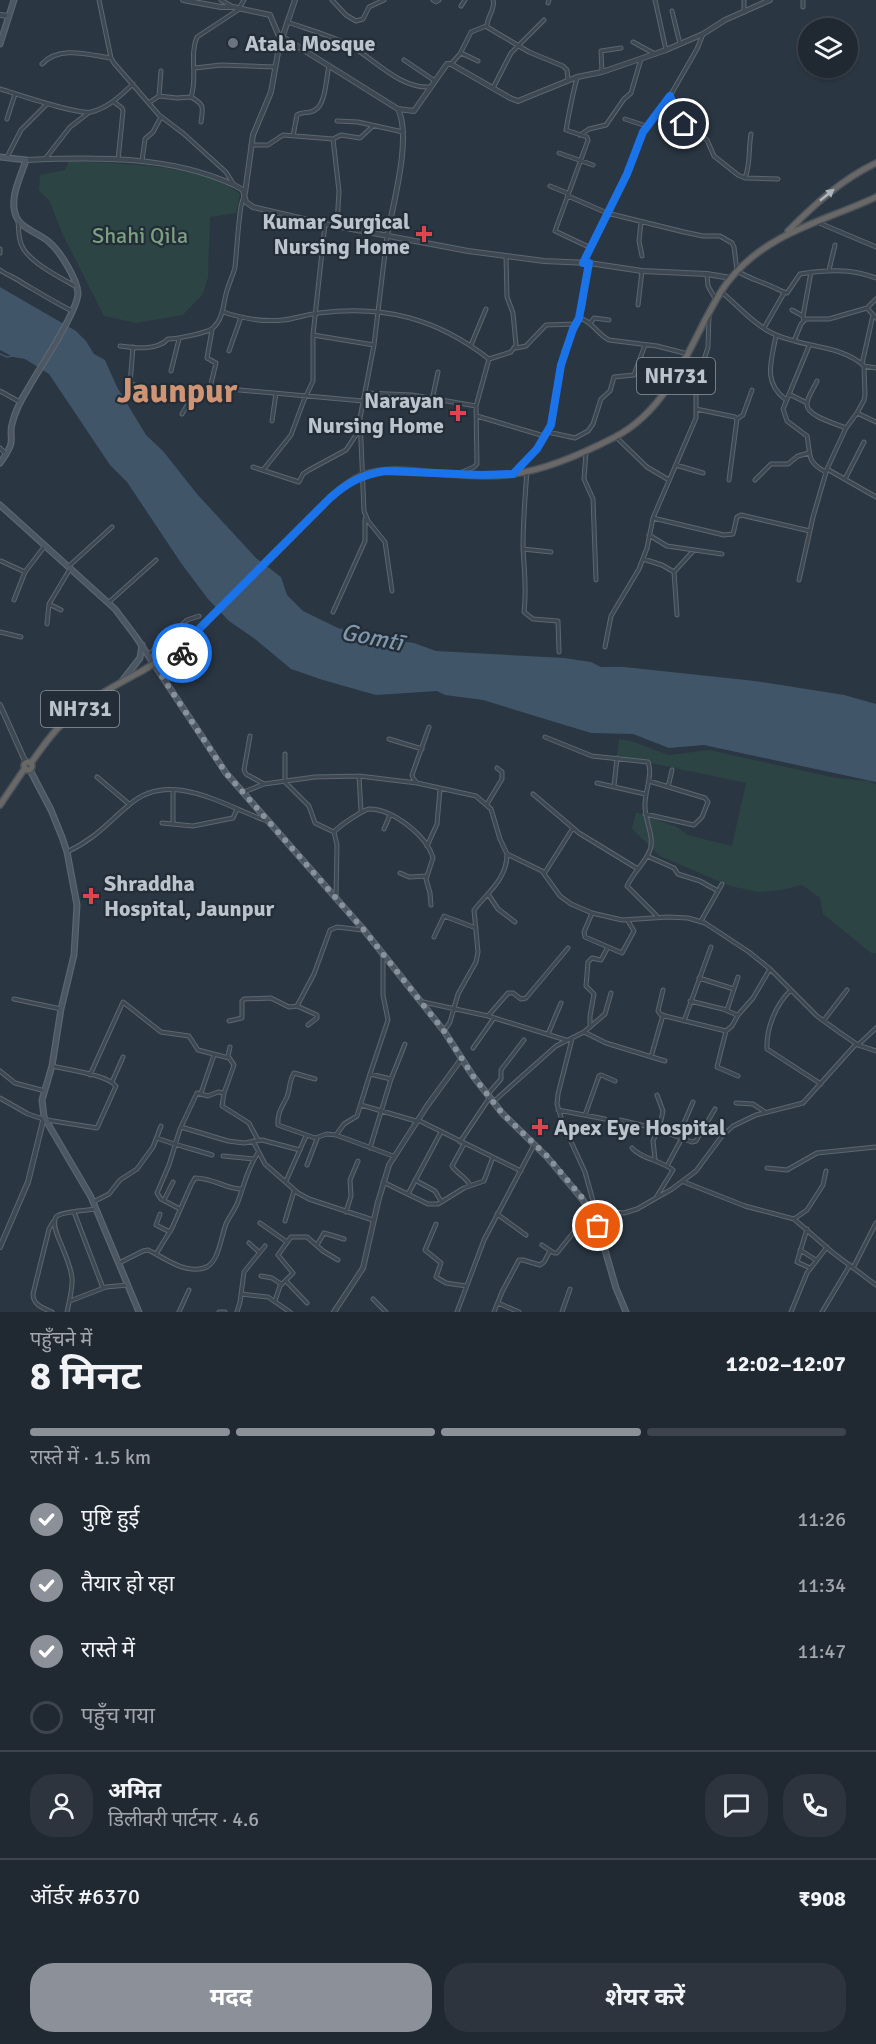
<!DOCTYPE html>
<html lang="hi">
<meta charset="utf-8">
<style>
:root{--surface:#202832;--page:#2d343e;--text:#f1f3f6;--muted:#a2a6ac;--line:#3d444d;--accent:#8c9099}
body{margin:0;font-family:Signika,"Noto Sans Devanagari",sans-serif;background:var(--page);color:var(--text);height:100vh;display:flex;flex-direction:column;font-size:22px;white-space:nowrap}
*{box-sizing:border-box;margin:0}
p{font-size:20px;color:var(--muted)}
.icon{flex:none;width:33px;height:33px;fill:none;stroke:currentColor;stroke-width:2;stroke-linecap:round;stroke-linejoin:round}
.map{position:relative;height:1312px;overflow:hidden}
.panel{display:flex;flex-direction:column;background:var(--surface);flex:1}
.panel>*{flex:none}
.tools{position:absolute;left:798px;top:18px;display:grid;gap:12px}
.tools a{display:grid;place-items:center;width:60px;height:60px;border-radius:50%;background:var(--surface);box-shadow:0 2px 4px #0004,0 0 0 2px var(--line);font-size:30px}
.pin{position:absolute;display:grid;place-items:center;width:51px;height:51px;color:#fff;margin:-26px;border:3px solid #fff;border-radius:50%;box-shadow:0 2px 6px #0007}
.courier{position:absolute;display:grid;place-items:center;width:60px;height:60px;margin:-30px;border:4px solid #1a73e8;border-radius:50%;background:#fff;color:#222;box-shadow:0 2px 8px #0007}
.head em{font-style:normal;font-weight:700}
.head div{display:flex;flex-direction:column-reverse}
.head{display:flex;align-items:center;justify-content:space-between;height:102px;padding:0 30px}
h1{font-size:39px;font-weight:700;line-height:45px}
.bar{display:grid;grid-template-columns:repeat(4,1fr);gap:9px 6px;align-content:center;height:72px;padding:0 30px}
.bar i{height:8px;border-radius:4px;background:var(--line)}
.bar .current{background:var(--accent)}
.bar p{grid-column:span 4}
.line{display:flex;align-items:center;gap:15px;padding:0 30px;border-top:2px solid var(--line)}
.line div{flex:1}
.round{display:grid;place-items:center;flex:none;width:63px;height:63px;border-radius:24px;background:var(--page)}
ol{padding:0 30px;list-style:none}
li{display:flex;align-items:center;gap:18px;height:66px}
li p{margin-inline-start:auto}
li .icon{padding:6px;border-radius:50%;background:var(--accent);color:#fff;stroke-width:4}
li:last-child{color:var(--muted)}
li i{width:33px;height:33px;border:3px solid var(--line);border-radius:50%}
.action{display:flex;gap:12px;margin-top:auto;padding:12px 30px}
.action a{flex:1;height:69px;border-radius:24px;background:var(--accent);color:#fff;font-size:24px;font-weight:700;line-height:69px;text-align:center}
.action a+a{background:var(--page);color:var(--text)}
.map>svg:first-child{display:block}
</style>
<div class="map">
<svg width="876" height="1312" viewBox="0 0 876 1312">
<rect width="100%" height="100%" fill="#2a3642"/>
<path fill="#2d4444" d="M69,161C116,164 203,163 240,194L236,213L210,217L208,277L203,294L183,315L136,323L104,316L62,233L49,200L39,191L40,175L65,170Z
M619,739L631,741L669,755L709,750L836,778L869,781L876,785V953H871L823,914L820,898L802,885L781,890L758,892L730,886L660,856L632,829L636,812L677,827L688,835L732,846L746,783L617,756Z"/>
<path fill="#415569" d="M0,287L76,331L86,341L94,354L105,360L117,387L146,435L163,451L197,494L256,558L281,577L287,595L303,611L338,628L380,638L414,643L436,651L564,658L591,662L601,667H624L755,681L844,695L876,704V782L704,745L669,748L633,734L591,733L483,700L445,695L437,691L376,695L323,680L291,669L255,639L229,621L208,599L181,563L127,482L110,465L49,374L25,359L13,357L0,350Z"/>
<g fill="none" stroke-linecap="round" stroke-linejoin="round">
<path stroke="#415569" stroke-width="1.5" d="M0,354L7,357L13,356"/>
<defs>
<path id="minor" d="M99,0L111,58L114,63L159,115L184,134L226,172L234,185
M221,0L233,7
M332,0L346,15L356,21L363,19L369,7L384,0
M433,0L436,2L439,0
M493,0C496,9 486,18 487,27L529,52L563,66L567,70L568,80
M655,0L666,50
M744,0V12
M548,3L549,0
M461,6L465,0
M803,7V0
M672,11L680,44
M287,22C307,29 330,35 349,45C375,59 399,89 431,87
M633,42L655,54
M461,53L478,61
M404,60L435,81
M42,64C59,45 89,55 111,58
M451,64L460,54L471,32L486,26
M195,68L221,65L275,67
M602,72L601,51L621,48
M577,78C572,96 569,113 566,130L587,137L588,140L555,231L591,248
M493,88L511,53L544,20
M0,89C17,94 77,115 91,112C108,108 120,96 133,84
M159,96L161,71
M670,96L679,117L684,124L707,140L714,156L738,175L745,178L778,179
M191,97C205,105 203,107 201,122
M114,102L122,108L123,111L118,160
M150,102L159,96L177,98L191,97C198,78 189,55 197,37L238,10L244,0
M7,119L15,94
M625,119L646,126
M337,121L358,122L403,132
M580,135L589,129L606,125L624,99L631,93L641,59
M293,136L297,115C303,111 310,114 315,110C326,104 326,78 329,66
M333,139L341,135L360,138L373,126
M251,145H268L283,135L333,139L339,191L337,225
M559,153L593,165
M7,157L21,130L47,104
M45,159L70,127L87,114
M142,161L145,139L153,132L161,117
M745,178C751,163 748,150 751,134
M550,186L567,193L568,196L607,213L684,232L703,236H720L732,243L734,247L737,271C750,279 760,281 773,287C778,289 782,292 787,293L800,274C825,270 851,268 876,278
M18,222C19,230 18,238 22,246C29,262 59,277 75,286
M641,222L639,241L642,256
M817,222L876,247
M387,236L374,345L360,418L364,511L368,521L385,542L392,591
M0,249V253
M583,263L627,174L643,132L670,96L697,49L703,34
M0,270C7,275 14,277 21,282C38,292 54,302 72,311
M829,270L835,245
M707,274L708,286L716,300
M721,292C738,305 753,324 772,333C801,348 841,344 864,366L865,395L864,400L857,413L846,428L827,469L813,517L799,580
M638,305L642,271
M867,308L876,318
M792,310L803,316
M223,312C241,318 264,322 283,320C295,319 307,314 319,313C385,305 436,318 489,359L511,352L516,345L513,313L507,297L506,256
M580,318C593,322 597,334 609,340L657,346L688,354
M804,321L803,316L811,272
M591,322L594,318L609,320
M764,328L784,293
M313,335L374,345
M776,335C772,360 762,381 785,399
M794,341L801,324L806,319H829L867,308L876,299
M471,345L486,309
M120,346C134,348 157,351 168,339C176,339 208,333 213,328C223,319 223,306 226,294C228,285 233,276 235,267C237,247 238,226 241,206L244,196
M809,346L783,409L787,421L807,436C811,455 806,462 826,472
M133,347L130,384L170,393
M516,348L526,346L546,325L576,324
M229,351L241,317
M862,364L873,315
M864,366L876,368
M171,371L179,339
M817,381C814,388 807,397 807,404C806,416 837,424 846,428
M210,388L216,363L207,358L212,330
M0,391L20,402
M365,393L412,395L476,406
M789,394L807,403
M432,400L438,372
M696,409L735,417L737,419L729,480
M857,413L876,422
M182,414L192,397L200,393L206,387L363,401
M477,416L544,436
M737,419L743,415L752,390
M272,421L276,393
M548,432L575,438L588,431L593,424L601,399L610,391L614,377L634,375L645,345
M616,437L647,467L669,480
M0,448L6,454
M586,452L584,479L593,499L596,580
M676,465L703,473
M253,467L299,482L303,474L309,470L346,450L358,432
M827,469L876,497
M263,470L291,435L304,400L313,381V335L325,224
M527,471C525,496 523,521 523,547C524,571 527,588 524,612L533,619L558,621L559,652
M460,473L474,467L477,464L476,406L489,359
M514,473L537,449L551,425L564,351L580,318L583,305L589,263
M845,479L864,442
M755,480L771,464H788L798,456L809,453
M653,518L724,535L733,534L737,517L741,515L810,531
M649,535L667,546L722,554
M523,549L551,552
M643,559L662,565L674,572L677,615
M1,561L25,572
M69,566L112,527
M674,572L694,550
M14,600L25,572L44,547
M108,603L156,560
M49,604L61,610
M333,612L365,541V519
M47,624L49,604L70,569
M0,632L21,637
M605,647L611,616L639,569L647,548L653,518L696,418V385L708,347L709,315
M148,655L187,620L199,616
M250,736L244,770L246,774L264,784
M545,737L592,756L648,762C653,774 645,791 645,804C644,820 655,836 650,850C645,863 633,873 627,886L657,916
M389,739L422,749
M285,754V782L309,806L315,823L334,832
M359,776L361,811
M97,777L129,804
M417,783L413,778L412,775L429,727
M597,783L645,794
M614,786L617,758
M668,787L672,770
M244,792L264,784L315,777L359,776L417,783L476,796L491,809L500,839L507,854L542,871L560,896L571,904L592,913L622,920L668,917L688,918L705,923L749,952L770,969L817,1016L839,1032L858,1045L876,1051
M533,794L579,833L638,869
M487,804L502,779V772L497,768
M645,814L694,825L702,817L708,802L705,798L649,781
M162,823L193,826L233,818L237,809
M173,824V790
M384,829L390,815
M427,846L437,824L440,789
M67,852C96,838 105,825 129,805C170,768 226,807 267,821
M647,856L674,868L678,874L700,881L718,891
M400,873L409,877L427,876
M544,874L573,828
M488,894L498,909L515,922
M336,898L337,845L334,832C339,826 363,810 369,809C393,809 427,836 433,858L426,879L430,893L431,905
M592,913L584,932L585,937L622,953L634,931L628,921
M701,921L722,884
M434,937L444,916L476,928
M699,978L734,989
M663,990L658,1011L661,1015L726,1031L732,1026L738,1015L753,998L770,969
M791,990C776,1004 766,1028 767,1049L821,1084
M14,999L61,1009
M690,1001L723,1009L737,1015
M423,1002L488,1016L566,1040
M297,1006L317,1015V1018L308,1025
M727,1010L738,977
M488,1016L508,993H513L521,999L526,998L568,948
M824,1020L847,990
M229,1021L242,1018V1001L244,999L271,998L289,1007L297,1006L314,974L330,930L337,927L362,930
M684,1021L711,947
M590,1027V1016L594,994L586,986L588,962L592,958L601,960L608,947
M444,1031L450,1022L458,994L476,962L478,952L474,910C488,892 507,879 507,854
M726,1031L717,1067L738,1076
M584,1032L606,1043L665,1061
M548,1034L561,1003
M572,1039L558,1094L557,1104L563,1124L585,1172L595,1208
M858,1045L876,1028
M230,1047L228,1056L234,1065L224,1093L222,1106L249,1123L258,1140
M473,1048L494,1018
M651,1057L663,1015
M0,1071L15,1083L45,1091
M370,1074L388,1020L383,995V956
M90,1075L123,1002L161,1032L189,1036L198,1050L229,1058
M315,1079L294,1073C289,1081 290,1089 287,1097C282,1107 277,1113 278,1125L315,1138L327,1134L336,1135L393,1156
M112,1082L123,1057
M201,1093L214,1055
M488,1094L501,1079V1070L524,1040
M657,1095L663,1111L659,1130L692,1142L696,1141L715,1109
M0,1098L28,1114L43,1119
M493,1102L556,1046L584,1032L605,1014L611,993
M736,1103L753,1104L765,1112
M361,1105L416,1121
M558,1110L605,1119
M585,1115L599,1076L601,1075L615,1081
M47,1120L97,1128L116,1086C106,1074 68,1070 52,1066
M418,1120L521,1171
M620,1120L658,1129L653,1141L655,1159
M181,1127L228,1141L244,1143L262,1140L300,1150
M336,1135L344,1124L357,1116L370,1074L391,1079
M678,1137L693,1102
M157,1138C175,1145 193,1149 212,1155
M253,1141L265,1164L298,1193L309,1199L373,1220
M460,1142L490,1097
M464,1144L452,1166C456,1173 465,1176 470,1185
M370,1148L391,1079L405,1044
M632,1148C640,1158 662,1161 673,1170L657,1196
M223,1156L254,1159
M307,1165L317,1139
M667,1166L682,1138
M767,1168L787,1170L817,1153L876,1147
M415,1180L435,1191L441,1201
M286,1181L306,1136
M383,1182L428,1204H438L464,1188L484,1181L493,1157
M684,1182L745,1206L794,1219L832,1252L876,1285
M408,1194L441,1132
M164,1200L173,1182
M93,1202L109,1194L120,1180L137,1169L153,1147L161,1126
M588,1205L605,1211L624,1213L637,1209L672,1189L696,1171L722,1136L733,1126L756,1115L803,1103L856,1044
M180,1209L161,1199L157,1193L169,1165L180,1129L197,1093L208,1096L218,1092L224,1093
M74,1212L103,1288
M346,1212L351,1196L350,1180L358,1161
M160,1214L156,1225L170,1232
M497,1214L526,1235
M794,1219L807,1210L823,1185L826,1171
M285,1221L294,1191
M260,1223L287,1242
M436,1224L425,1250L441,1263L436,1277L446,1283L466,1286
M807,1229L797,1262L810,1268
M604,1241L616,1212
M249,1243L259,1252
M317,1245L324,1233L344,1239
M542,1245L554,1253H557L577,1228L592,1217
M800,1250L816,1260
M156,1254L172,1228L191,1185L195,1178C215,1178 225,1189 242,1189
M119,1263L143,1251L148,1250C165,1258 184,1274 204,1268C219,1264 221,1236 226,1224C229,1217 234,1211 237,1204C244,1187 247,1168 258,1153
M853,1268L876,1223
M261,1276L272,1278L281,1284
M286,1281L307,1303
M241,1294L268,1297L290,1312
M373,1299L386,1312
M70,1301L106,1287L128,1285
M275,1301L280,1286L293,1273L278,1255L291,1237H307L323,1251L338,1260
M498,1303L519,1312
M52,1312C43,1308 33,1305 33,1294L49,1229L53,1222
M67,1312C74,1281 75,1278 63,1249C60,1241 51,1225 56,1217C59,1212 89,1210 96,1209
M179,1312L189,1290
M219,1312H225
M237,1312L240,1302L244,1272L265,1246
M457,1312L484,1240L534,1145
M494,1312L502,1292L519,1260H523L540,1265L544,1262L550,1251
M562,1312L570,1289
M791,1312L807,1273L827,1247
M822,1312L850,1265"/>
<path id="tertiary" d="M183,0L221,7H233L270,15L278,34L398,109C412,137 393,205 387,236
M0,15L9,16
M398,109L414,111L447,64H451L510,98L518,101L577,77L602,72L666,50L703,34L725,20L770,0
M26,160C95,157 169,155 234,185L243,190L246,202L253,207L325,224L468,251L544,261L589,263L642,271L707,274L731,278
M245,193L253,135L271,92L279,47L295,0
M0,705L26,763
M0,1247L28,1182L44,1117
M334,1312L363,1268L378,1202L389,1165L427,1106L462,1058"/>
<path id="secondary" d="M0,44L14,0
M0,157L26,160C21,176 10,196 15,213C19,229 38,232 49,242C60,251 77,279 78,293C78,311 39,369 29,387C22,398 15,411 12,424C10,430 12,437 11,443C10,450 4,457 0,463
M0,505L115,609L136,637L226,773L364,930L444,1031L473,1076L502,1113L547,1157L583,1200L598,1226L616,1288L626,1312
M161,675C174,662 186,650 195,633
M122,681L140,658L142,645
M30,770L51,810L62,837L67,852L77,905L74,955L61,1009L52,1066L42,1100L44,1117L91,1197L139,1312"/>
<path id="trunk" d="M788,231C814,205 842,179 876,163
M163,658L199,629L330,498C340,489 351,480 363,475C382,468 403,470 422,472C452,474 483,478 513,474C545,470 586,452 615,437C661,413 683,364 705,320C713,306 720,290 731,278C769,232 825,221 876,197
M24 766a4 4 0 1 1 8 0a4 4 0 1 1-8 0Z
M31,763C39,752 47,740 57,729C80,704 112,687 142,671
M0,805L25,768"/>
</defs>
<use href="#minor" stroke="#5c666f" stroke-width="5"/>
<use href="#tertiary" stroke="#5c666f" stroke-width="6"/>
<use href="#secondary" stroke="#5c666f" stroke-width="7"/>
<use href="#trunk" stroke="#49535c" stroke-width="8"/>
<use href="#minor" stroke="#3e4852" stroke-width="3"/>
<use href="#tertiary" stroke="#3e4852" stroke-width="4"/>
<use href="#secondary" stroke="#4c5764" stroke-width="4.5"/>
<use href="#trunk" stroke="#6a6867" stroke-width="5"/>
<defs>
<path id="trunk-bridge" d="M142,671L163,658"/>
</defs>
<use href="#trunk-bridge" stroke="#49535c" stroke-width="8" stroke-linecap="butt"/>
<use href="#trunk-bridge" stroke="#6a6867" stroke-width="5"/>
</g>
<defs><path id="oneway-solid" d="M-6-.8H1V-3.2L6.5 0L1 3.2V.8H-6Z" transform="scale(1.5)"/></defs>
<use fill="#afb5bd" href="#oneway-solid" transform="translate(827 195) rotate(-39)"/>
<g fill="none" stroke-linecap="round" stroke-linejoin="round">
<path stroke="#88929c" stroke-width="6" stroke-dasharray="0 10.8" d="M182,653L161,675L226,773L364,930L444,1031L473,1076L502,1113L547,1156L584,1200L598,1226"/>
<path stroke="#1a73e8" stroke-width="8" d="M182,653L195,633L330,498C347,483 363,474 386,471L482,475L513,474L537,449L551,425L561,365L573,329L579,318L589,263H583L627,174L643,132L670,96L679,117L684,124"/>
</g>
<circle fill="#6b7280" stroke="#232d37" stroke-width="2" cx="233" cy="43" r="6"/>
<g fill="#e0444e" stroke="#232d37" stroke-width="2">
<path d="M421 225h6v6h6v6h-6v6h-6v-6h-6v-6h6z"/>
<path d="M455 404h6v6h6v6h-6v6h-6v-6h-6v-6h6z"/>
<path d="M88 887h6v6h6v6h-6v6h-6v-6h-6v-6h6z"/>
<path d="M537 1118h6v6h6v6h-6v6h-6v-6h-6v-6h6z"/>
</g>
<g text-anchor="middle" stroke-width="4.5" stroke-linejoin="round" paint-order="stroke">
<g fill="#232d37" stroke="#8d969f" stroke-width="1.5">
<rect x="637" y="358" width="78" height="36" rx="4.5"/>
<rect x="41" y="691" width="78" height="36" rx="4.5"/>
</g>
<g font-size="21" font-weight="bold" fill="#bbc3cc">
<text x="676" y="383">NH731</text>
<text x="80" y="716">NH731</text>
</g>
<g font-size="22" font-weight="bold" fill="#bbc3cc" stroke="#232d37" text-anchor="start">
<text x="245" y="51">Atala Mosque</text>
<text x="410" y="229" text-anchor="end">Kumar Surgical<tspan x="410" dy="25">Nursing Home</tspan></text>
<text x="444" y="408" text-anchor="end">Narayan<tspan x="444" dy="25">Nursing Home</tspan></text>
<text x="104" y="891">Shraddha<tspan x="104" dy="25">Hospital, Jaunpur</tspan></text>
<text x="554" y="1135">Apex Eye Hospital</text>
</g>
<g font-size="22" fill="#7c9f81" stroke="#232d37">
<text x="140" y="243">Shahi Qila</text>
</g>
<g font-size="24" font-style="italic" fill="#7f96ab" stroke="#232d37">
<text transform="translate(372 637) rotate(11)" y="8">Gomtī</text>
</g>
<g font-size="34" font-weight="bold" fill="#ce9474" stroke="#232d37">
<text x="177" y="402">Jaunpur</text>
</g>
</g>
</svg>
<div class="tools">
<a><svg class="icon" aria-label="layers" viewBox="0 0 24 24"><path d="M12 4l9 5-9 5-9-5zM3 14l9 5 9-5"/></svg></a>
</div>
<div class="pin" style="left:598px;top:1226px;background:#ea580c"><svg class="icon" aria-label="bag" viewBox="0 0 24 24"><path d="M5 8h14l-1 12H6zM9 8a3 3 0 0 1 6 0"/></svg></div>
<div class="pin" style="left:684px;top:124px;background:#1f2937"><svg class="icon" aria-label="home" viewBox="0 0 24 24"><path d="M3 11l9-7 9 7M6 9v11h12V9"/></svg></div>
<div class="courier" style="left:182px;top:653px"><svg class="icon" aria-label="bike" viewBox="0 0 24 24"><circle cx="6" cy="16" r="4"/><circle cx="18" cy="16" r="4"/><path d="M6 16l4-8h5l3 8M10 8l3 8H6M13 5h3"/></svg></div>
</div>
<section class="panel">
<div class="head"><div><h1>8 मिनट</h1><p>पहुँचने में</p></div><em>12:02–12:07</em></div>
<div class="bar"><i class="current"></i><i class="current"></i><i class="current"></i><i></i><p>रास्ते में · 1.5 km</p></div>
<ol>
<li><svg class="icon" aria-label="check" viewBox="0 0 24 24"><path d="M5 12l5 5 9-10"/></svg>पुष्टि हुई<p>11:26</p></li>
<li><svg class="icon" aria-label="check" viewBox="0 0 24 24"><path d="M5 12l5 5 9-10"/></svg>तैयार हो रहा<p>11:34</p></li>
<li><svg class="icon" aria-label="check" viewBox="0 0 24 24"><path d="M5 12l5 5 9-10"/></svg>रास्ते में<p>11:47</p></li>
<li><i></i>पहुँच गया</li>
</ol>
<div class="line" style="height:108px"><a class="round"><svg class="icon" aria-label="person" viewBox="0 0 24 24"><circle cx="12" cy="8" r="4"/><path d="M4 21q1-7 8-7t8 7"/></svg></a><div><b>अमित</b><p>डिलीवरी पार्टनर · 4.6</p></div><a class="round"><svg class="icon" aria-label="chat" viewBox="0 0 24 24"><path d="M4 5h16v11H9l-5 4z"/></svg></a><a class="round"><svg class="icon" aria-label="phone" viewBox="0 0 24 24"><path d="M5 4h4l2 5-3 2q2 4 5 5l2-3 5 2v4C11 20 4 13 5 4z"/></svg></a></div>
<div class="line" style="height:78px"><div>ऑर्डर #6370</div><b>₹908</b></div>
<div class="action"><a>मदद</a><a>शेयर करें</a></div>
</section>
